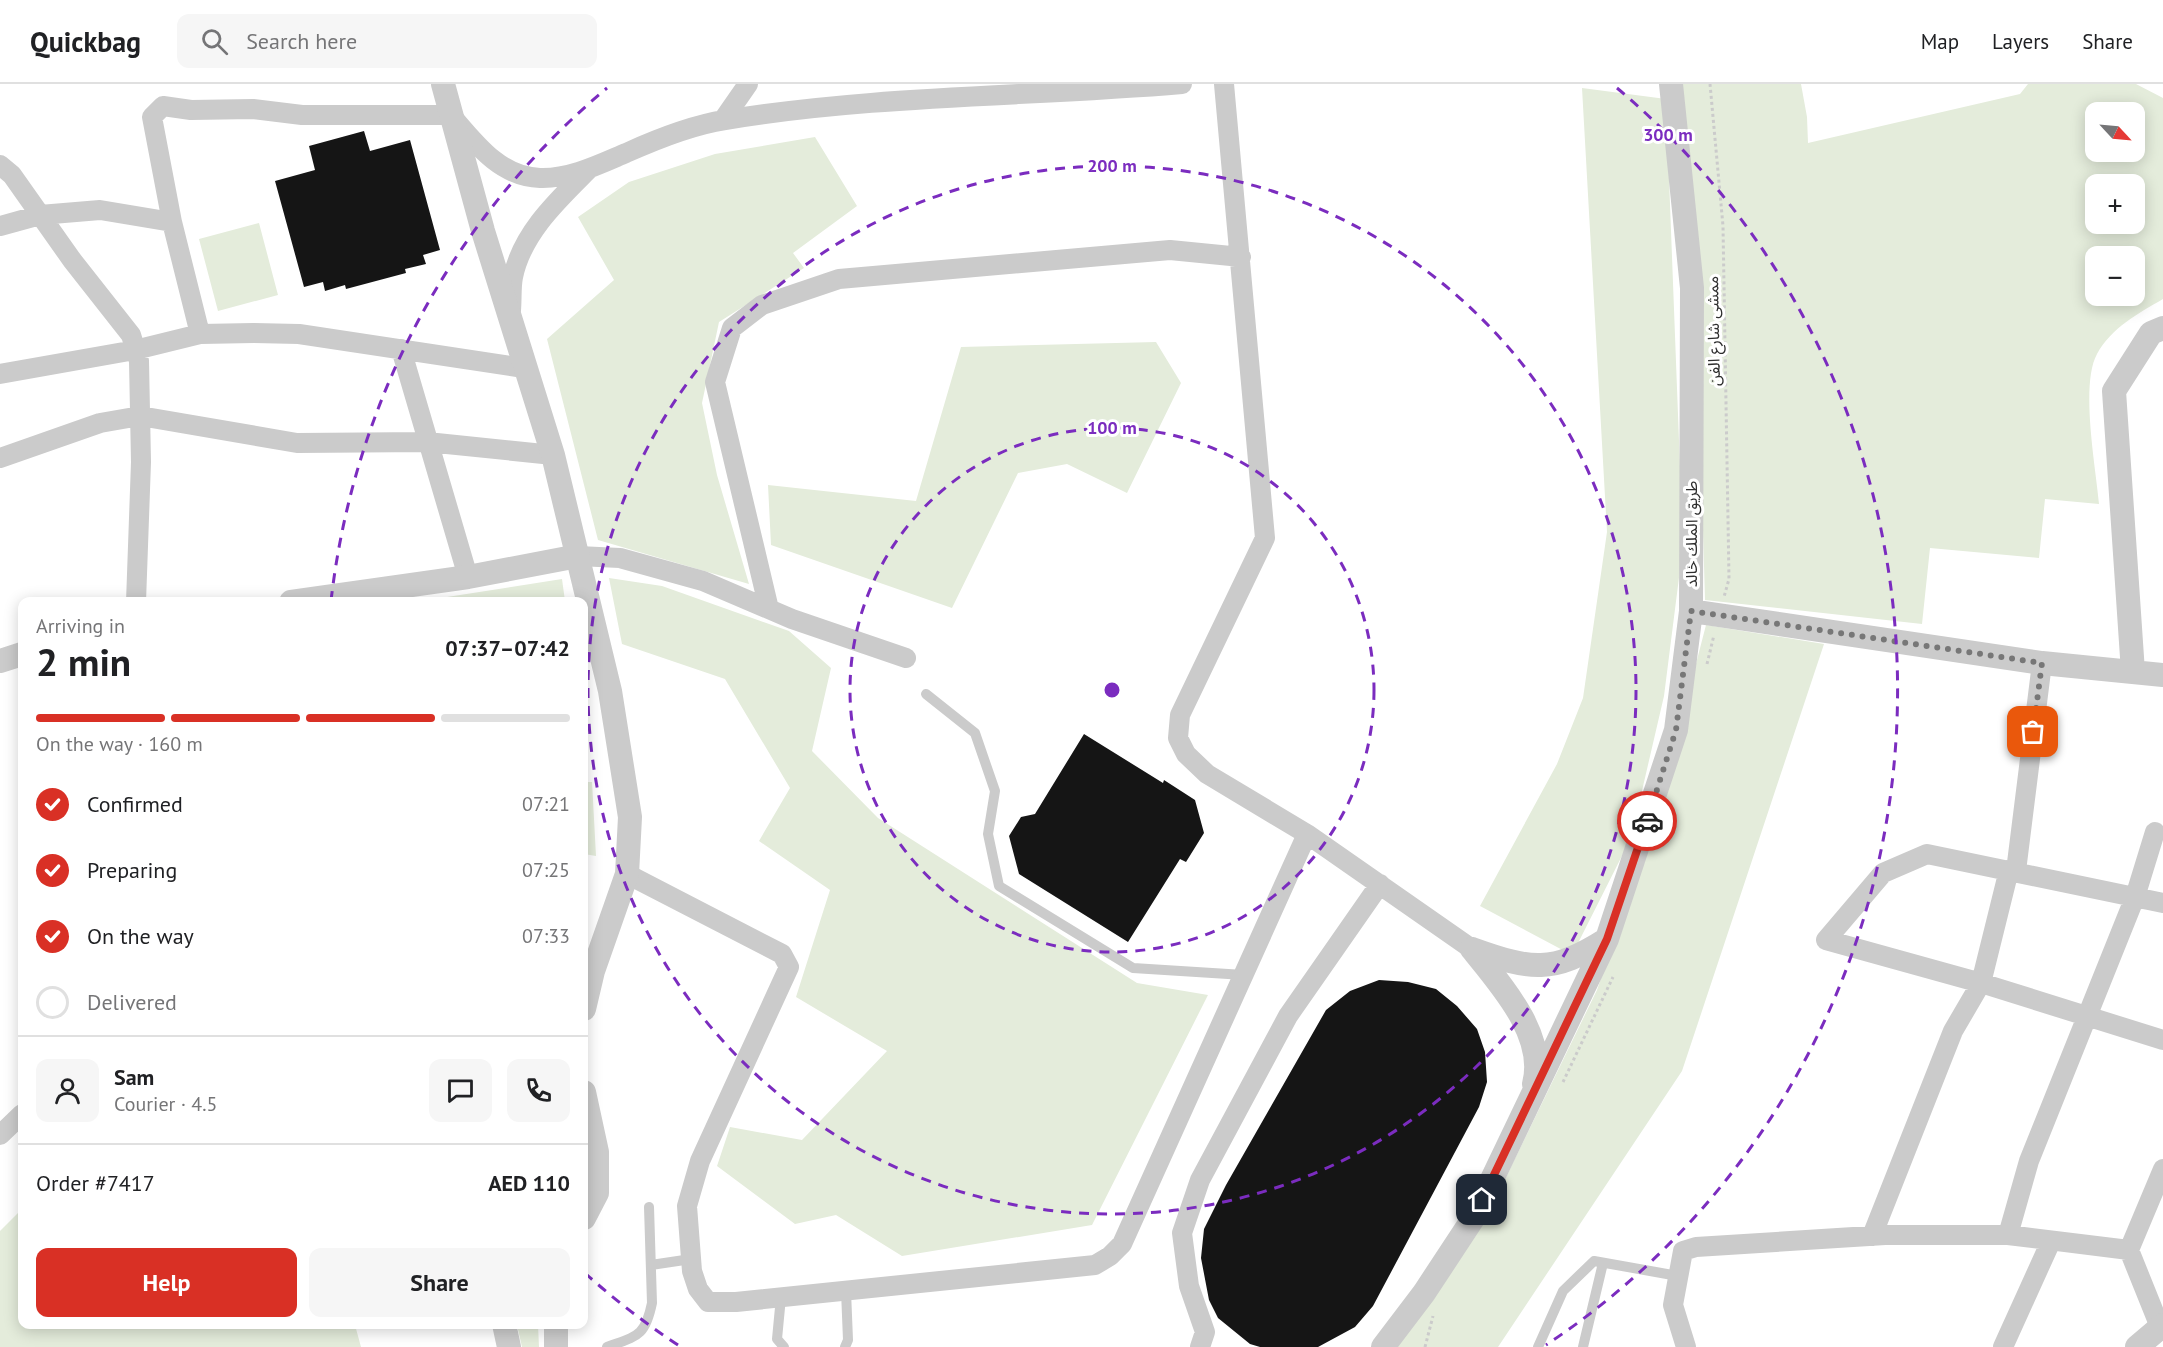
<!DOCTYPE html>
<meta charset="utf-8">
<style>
:root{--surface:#fff;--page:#f6f6f6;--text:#202124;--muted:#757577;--line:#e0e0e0;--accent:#d93025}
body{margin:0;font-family:"PT Sans","Noto Sans Arabic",sans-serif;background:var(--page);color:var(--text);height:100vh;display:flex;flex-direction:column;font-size:22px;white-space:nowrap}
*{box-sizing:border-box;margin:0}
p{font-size:20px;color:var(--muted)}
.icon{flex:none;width:33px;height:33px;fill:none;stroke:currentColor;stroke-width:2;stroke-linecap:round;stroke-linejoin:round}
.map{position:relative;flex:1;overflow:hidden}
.side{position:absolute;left:18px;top:513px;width:570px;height:732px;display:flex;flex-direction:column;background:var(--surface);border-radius:12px;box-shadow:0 3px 15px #0003}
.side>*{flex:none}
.needle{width:39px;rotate:116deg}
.tools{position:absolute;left:2085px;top:18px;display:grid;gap:12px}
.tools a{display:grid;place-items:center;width:60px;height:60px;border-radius:12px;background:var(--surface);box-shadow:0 3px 15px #0003;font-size:30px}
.pin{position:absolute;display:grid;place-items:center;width:51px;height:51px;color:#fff;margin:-26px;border-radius:12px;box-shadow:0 3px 9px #0006}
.courier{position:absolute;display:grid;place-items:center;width:60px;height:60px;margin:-30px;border:4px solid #d93025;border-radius:50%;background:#fff;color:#222;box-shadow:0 2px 8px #0007}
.headline em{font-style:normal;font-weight:600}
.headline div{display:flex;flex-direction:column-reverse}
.headline{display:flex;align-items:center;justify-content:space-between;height:102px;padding:0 18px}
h1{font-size:39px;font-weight:600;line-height:45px}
.bar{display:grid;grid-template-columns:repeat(4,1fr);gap:9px 6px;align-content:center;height:72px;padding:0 18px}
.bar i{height:8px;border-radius:4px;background:var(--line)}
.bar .active{background:var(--accent)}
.bar p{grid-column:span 4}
.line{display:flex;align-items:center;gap:15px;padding:0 18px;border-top:2px solid var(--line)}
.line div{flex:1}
.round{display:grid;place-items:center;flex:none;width:63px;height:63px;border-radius:12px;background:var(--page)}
ol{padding:0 18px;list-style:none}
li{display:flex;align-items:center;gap:18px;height:66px}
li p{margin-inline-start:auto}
li .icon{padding:6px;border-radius:50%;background:var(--accent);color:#fff;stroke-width:4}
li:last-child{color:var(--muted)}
li i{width:33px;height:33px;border:3px solid var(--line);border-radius:50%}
.action{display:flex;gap:12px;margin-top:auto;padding:12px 18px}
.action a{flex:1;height:69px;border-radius:12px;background:var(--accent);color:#fff;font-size:24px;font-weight:600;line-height:69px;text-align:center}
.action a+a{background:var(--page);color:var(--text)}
header{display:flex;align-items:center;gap:36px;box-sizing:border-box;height:84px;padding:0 30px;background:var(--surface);border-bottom:2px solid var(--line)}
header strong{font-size:28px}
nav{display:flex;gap:33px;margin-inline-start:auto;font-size:21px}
.search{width:420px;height:54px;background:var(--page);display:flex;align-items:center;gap:15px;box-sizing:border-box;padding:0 21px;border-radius:12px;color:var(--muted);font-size:22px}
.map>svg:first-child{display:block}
</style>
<header>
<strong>Quickbag</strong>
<div class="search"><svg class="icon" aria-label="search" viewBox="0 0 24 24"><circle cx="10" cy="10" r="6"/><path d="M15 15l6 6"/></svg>Search here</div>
<nav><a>Map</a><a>Layers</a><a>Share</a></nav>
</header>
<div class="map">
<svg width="2163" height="1263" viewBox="0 0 2163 1263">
<rect width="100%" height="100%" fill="#fff"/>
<path fill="#e4ecdb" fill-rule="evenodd" d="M1680,0H1801L1807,33L1808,59L2020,10L2028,0H2136L2163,14V215C2139,229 2111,244 2097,270C2080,301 2096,384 2099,420L2045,415L2039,474L1930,464L1922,540L1705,516L1695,167ZM2096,28H2134V68H2096ZM2096,100H2134V140H2096ZM2096,172H2134V212H2096Z
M1582,4L1666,15L1683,462L1664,612L1631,754L1572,871L1480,822L1557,680L1583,614L1607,448Z
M815,53L857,122L793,169L804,184L719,238L702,319L717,391L749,500L598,456L547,255L614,196L578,133L629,98L715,70Z
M259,139L278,211L218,227L199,155Z
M1156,258L1181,299L1127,409L1067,380L1018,389L952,524L771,461L768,401L916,417L961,263Z
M609,494L662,502L789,547L831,584L812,667L878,734L1137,899L1208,911L1092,1141L902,1172L836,1131L795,1140L717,1082L730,1043L802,1056L887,967L796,913L830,806L759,757L790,704L725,595L622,560Z
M562,495L565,517H447V513Z
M1706,541L1824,560L1682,987L1498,1263H1389L1491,1124L1597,906L1657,731Z
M584,698H592L596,772L584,770Z
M22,1125V1240L355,1241L361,1263H0V1147Z
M517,1241H538L539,1263H522Z"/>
<path fill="#151515" d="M364,47L370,67L410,56L440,166L423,171L426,180L405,185L406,189L346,205L345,201L325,207L323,198L304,203L275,97L315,86L309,62Z
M1084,650L1163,699L1164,696L1195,716L1204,749L1186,778L1180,775L1128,858L1019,790L1009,752L1021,733L1035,730Z
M1379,896L1408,898L1436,905L1457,922L1477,945L1485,968L1487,998L1479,1023L1373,1222L1355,1243L1318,1263H1260L1250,1260L1218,1234L1209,1216L1201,1174L1204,1145L1226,1101L1326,926L1350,907Z"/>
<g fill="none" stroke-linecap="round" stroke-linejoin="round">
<path stroke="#cbcbcb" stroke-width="3" stroke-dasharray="3 3" stroke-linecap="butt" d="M1710,0L1723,142L1729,495L1724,513
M1707,580L1714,551
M1563,998L1613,893
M1425,1263L1433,1232"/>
<path stroke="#cbcbcb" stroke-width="10" d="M926,610L975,649L995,707L988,750L999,802L1133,884L1244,891
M651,1181L691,1175
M781,1213L777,1255L784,1263
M607,1263C637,1252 645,1253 652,1219L649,1123
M845,1263L848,1256L846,1207
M1538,1263L1563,1207L1594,1177L1678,1192
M1583,1263L1603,1179"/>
<path stroke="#cbcbcb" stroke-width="20" d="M1224,0L1265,454L1180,631L1178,654L1186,670L1207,690L1307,750L1472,865
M723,36L748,0
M0,81L12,91L72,176L131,251L139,277L141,378L136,518
M172,138L152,33L163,22L191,26L253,25L302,31H451C475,59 500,93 540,94C570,95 600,80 626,69C657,55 692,41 725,36C876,11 1030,13 1182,0
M0,142L40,131L100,126L172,138L200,250
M511,226C512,215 511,203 513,193C522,149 558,116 588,86
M401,265L468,493
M0,290L135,266L200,250L254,249L299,250L524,284
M0,374L100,339L140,332L297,359L427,358L553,371
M578,472L620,474L703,497L792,535L906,574
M769,525L715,298L732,244L762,221L839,195L1170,166L1241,173
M2009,786L1981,899L2163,956
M2016,787L2042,579
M627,790L782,870L789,883L700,1077L687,1122L692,1187L698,1205L708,1218H736L1095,1181L1110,1172L1122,1160L1307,750
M0,1051L22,1030
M2008,1151L2029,1077L2135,813L2155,748
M1872,1152L1953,947L1981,899L1826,856L1883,789L1927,770L2163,819
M2129,1166L2160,1243
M1200,1263L1205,1248L1189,1202L1182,1149L1200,1096L1288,932L1380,800
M1686,1263L1673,1221L1683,1167L1696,1163L1885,1151H2008L2129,1166L2163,1085
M2003,1263L2051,1157"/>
<path stroke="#cbcbcb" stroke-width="24" d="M443,0L483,147L553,371L610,607L630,733L627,790L593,887L584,925
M291,518L468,493L578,472
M1691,527L2042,579L2163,591
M0,577L22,570
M2133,588L2114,307L2151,249L2163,244
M1472,865C1500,900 1547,951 1534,1000
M1472,865C1531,886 1552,890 1607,855
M584,1008L597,1068V1109L584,1134
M504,1240L509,1263
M556,1263V1240
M1383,1263L1424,1209L1474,1133L1607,855L1676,646L1691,527L1692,204L1671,0
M2137,1263L2163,1241"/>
</g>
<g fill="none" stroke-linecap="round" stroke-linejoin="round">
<path stroke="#777" stroke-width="6" stroke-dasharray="0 10.8" d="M1647,737L1676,646L1691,527L2042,579L2033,648"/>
<path stroke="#d93025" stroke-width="8" d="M1482,1116L1607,855L1647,737"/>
</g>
<g fill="none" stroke="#7b2cbf" stroke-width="3" stroke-dasharray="10 8">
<circle cx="1112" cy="606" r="262"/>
<circle cx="1112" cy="606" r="524"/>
<path d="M678 1261A786 786 0 0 1 586 1190M331 517A786 786 0 0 1 607 4M1617 4A786 786 0 0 1 1546 1261"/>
</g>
<g text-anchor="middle" stroke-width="6" stroke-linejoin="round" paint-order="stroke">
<g font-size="16" fill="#2e2e2e" stroke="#fff">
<text transform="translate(1713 247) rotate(-91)" y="6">ممشى شارع الفن</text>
<text transform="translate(1691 450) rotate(-90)" y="6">طريق الملك خالد</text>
</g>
</g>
<circle cx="1112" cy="606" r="9" fill="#7b2cbf" stroke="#fff" stroke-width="3"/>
<g font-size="18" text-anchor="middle" font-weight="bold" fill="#7b2cbf" stroke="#fff" stroke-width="6" stroke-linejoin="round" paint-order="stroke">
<text x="1668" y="57">300 m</text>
<text x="1112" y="88">200 m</text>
<text x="1112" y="350">100 m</text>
</g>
</svg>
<div class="tools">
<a><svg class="needle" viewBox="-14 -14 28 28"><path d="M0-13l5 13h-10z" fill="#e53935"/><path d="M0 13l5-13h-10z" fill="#757577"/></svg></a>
<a>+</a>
<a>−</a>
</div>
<div class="pin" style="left:2033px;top:648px;background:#ea580c"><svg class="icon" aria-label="bag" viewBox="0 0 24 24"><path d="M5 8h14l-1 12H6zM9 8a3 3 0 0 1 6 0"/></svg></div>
<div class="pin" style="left:1482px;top:1116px;background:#1f2937"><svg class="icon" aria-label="home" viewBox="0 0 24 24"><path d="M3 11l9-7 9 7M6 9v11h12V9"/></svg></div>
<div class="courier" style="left:1647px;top:737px"><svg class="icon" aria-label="car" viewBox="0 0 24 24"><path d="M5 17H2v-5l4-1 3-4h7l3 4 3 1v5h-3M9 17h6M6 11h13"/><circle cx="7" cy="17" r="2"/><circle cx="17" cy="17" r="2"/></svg></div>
<section class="side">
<div class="headline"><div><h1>2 min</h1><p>Arriving in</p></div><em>07:37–07:42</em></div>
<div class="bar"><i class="active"></i><i class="active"></i><i class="active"></i><i></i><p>On the way · 160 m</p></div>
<ol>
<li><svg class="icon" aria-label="check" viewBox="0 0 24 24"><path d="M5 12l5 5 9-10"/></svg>Confirmed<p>07:21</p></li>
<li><svg class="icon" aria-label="check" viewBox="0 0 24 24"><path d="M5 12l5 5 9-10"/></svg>Preparing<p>07:25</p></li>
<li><svg class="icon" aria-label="check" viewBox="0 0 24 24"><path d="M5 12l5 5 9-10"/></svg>On the way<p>07:33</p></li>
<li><i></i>Delivered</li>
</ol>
<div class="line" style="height:108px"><a class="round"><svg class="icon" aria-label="person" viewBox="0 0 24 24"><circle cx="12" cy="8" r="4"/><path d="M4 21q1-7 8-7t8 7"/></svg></a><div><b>Sam</b><p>Courier · 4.5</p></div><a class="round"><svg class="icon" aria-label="chat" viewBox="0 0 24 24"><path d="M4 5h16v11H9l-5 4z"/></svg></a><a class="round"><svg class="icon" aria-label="phone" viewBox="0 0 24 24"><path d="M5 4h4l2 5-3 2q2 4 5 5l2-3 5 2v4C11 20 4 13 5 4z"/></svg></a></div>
<div class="line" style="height:78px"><div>Order #7417</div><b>AED 110</b></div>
<div class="action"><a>Help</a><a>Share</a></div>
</section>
</div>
